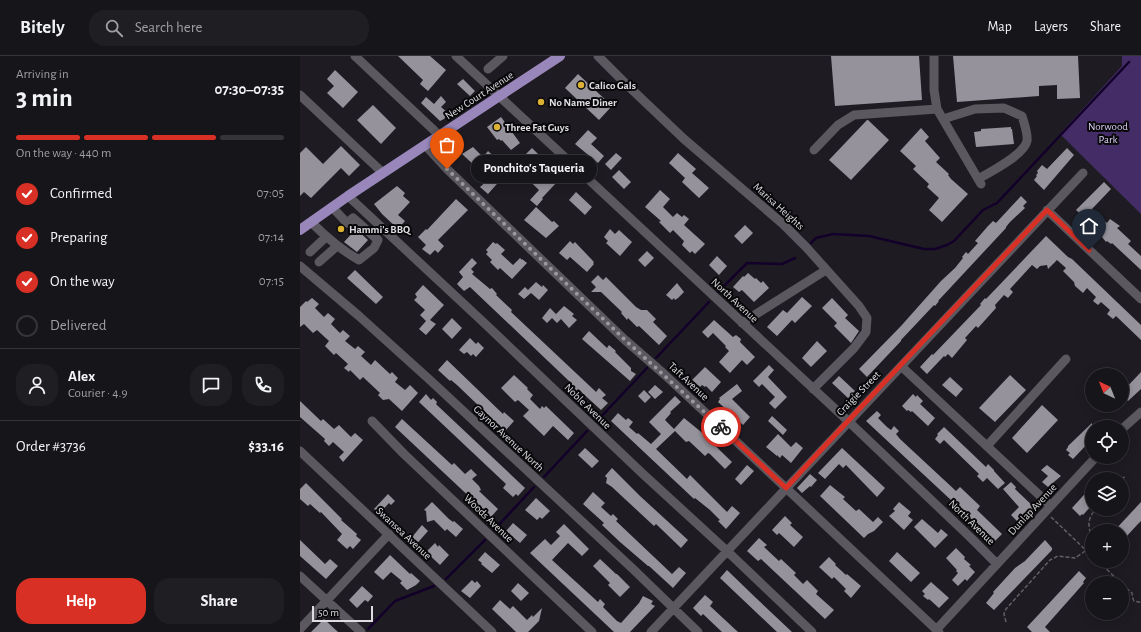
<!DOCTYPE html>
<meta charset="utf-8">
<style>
:root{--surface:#16151a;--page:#1f1e23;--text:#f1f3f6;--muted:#9e9fa2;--line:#353439;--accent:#d93025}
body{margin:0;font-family:"Alegreya Sans",sans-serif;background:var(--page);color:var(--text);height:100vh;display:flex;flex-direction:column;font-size:15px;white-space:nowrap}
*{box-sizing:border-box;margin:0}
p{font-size:13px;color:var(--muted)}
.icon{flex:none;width:22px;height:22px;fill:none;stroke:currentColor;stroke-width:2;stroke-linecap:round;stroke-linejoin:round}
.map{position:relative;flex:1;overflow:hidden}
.sheet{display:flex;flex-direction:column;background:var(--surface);width:300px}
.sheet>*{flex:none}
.needle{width:26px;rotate:317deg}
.tools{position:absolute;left:785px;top:312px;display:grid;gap:8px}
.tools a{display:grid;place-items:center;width:44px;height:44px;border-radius:50%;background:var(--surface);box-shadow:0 2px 10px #0003,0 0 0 1px var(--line);font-size:20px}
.scale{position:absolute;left:12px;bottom:10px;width:61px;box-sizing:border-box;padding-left:4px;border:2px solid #dedde1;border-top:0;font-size:11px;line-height:14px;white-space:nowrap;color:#dedde1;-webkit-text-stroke:3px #080709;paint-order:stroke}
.pin{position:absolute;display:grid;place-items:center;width:34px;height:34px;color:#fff;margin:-41px -17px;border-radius:50% 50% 50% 0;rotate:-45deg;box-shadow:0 0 4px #0007}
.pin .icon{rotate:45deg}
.courier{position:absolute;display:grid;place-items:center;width:40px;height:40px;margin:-20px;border:3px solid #d93025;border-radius:50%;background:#fff;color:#222;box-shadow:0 1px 5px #0007}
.bubble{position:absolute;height:28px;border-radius:14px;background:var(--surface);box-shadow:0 2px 10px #0003,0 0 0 1px var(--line);font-size:13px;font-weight:600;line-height:28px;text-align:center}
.headline em{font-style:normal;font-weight:600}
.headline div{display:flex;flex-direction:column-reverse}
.headline{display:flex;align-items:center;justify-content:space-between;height:68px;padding:0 16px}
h1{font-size:26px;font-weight:600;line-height:30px}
.bar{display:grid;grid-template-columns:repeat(4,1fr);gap:6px 4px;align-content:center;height:48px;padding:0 16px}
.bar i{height:5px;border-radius:3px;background:var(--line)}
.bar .current{background:var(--accent)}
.bar p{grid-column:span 4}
.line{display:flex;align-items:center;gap:10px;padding:0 16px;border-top:1px solid var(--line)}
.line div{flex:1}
.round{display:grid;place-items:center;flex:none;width:42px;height:42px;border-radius:16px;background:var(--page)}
ol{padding:0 16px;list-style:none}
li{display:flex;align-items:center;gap:12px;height:44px}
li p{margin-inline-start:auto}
li .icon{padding:4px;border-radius:50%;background:var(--accent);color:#fff;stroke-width:4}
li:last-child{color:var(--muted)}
li i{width:22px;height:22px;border:2px solid var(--line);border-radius:50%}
.cta{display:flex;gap:8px;margin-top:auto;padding:8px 16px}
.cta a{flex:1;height:46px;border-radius:16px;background:var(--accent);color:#fff;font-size:16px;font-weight:600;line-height:46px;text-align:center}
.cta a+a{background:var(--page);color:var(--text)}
header{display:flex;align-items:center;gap:24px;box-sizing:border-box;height:56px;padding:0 20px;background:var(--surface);border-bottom:1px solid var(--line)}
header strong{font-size:19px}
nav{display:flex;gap:22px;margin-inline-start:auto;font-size:14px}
.search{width:280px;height:36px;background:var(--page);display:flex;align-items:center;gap:10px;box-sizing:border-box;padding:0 14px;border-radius:16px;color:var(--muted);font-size:15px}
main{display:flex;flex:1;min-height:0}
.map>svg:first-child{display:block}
</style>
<header>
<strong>Bitely</strong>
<div class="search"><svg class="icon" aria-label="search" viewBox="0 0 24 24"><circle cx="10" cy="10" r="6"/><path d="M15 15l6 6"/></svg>Search here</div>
<nav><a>Map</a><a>Layers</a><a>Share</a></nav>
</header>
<main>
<section class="sheet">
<div class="headline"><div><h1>3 min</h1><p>Arriving in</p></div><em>07:30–07:35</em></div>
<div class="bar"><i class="current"></i><i class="current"></i><i class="current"></i><i></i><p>On the way · 440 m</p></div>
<ol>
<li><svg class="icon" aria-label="check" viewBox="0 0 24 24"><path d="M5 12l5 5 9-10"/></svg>Confirmed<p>07:05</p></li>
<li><svg class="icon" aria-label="check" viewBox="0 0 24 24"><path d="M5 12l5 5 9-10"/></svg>Preparing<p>07:14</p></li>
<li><svg class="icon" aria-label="check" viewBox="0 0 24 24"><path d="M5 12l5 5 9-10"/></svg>On the way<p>07:15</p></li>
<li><i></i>Delivered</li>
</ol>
<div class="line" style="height:72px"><a class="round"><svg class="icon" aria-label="person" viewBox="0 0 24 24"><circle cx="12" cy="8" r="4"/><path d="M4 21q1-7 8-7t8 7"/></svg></a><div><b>Alex</b><p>Courier · 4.9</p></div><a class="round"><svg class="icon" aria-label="chat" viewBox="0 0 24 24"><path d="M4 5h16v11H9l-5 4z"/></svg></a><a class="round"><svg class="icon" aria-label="phone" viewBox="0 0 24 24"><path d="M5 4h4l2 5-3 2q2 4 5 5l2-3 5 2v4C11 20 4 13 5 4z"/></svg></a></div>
<div class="line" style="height:52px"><div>Order #3736</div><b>$33.16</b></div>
<div class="cta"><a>Help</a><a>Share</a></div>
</section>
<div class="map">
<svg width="841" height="576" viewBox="0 0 841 576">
<rect width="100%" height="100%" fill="#1e1c22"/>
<path fill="#442d66" d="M822,0H841V158L760,78L822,10Z"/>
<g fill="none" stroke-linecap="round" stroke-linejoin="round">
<path stroke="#13002a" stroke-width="2.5" d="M511,187L516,182L533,178L569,180L624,193H635L647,189L654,185L683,154L697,147L829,6
M418,236L447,207L482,208L495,202
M356,302L409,246
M297,365L347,312
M244,421L287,375
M194,474L234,431
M146,523L185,484
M68,573L95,545L134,530"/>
</g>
<path fill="#95929b" d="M98,0H130L146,14L128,35L120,28L123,24Z
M531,0H619L622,44L535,50Z
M653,0H778L780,42L757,43V29L739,30V40L657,46Z
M35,14L58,36L43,52L27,37L34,30L27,23Z
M278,18L312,50L299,64L265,32Z
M163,23L175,35L170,40L157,28Z
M141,40L146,46L141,51L148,57L144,63L140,65L121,47L126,41L134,48Z
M73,49L96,72L81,88L57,64Z
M201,61L220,87L211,94L202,84L201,85L199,83L197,84L187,71Z
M567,64H568L589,84L551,124L529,104Z
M711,71V73H712L714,88L676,91L674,76L681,75V73Z
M621,72L629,81L625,85L640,102L636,106L649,118L648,119L651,123L668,138L642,166L629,154L639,142L627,131L629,128L613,113L616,110L600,95Z
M288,74L297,82L291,88L304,100L298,107L275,88Z
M41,90L60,109L49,120L41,112L11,142L4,136L0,140V97L6,91L23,108Z
M173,91L183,101L188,95L203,109L205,106L211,112L188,138L180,131L189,123L162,98Z
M232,92L252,112L248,117L257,126L242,142L243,143L237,150L230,144L239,134L214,110Z
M767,92L774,99L744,134L734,124L737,120L736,119L738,117L737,115L742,109L747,113Z
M316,97L322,102L311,114L305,108Z
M378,97L396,113L392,117L409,132L399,142L382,126L385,122L369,107Z
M319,114L331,126L324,133L312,121Z
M804,126L811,133L792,153L807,167L810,163L820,170L817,172L831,185L828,188L841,200V214L812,187L811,188L807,185L806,186L802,181L803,179L776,154Z
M97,130L105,137L103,140L110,146L98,159L105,165L98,173L82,158L74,148Z
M360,134L370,143L363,151L373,161L377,157L382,161L384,159L389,163L384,169L405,188L395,198L392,195L390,197L382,189L384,185L373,174L370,177L359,166L361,165L345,151Z
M276,136L292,151L285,159L269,144Z
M721,140L727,146L723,150L725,152L710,166L706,171V172L638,245H639L635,250L634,249L601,284V285L567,321L559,313L601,270L641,225L655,212L663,202L662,201L666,196L668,198L678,187L675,185L688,170L693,165L696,167Z
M156,143L168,154L138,184L144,190L138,197L135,194L130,199L122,193L126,189L118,181L126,173L127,174Z
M236,151L252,166L254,165L259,170L246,182L224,164Z
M445,169L453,177L442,188L434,180Z
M56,173L68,184L57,196L44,186Z
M310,173L315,178L319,174L332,186L320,200L306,187L308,185L304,181Z
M746,180L768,201L772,203L841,269V284L816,260L813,263L807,258L810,254L801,246L798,249L793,245L796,241L787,232L783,237L775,230L774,226L763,215L766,212L757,204L748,213L747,209L740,210L737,213L732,209L710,233L713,236L708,242L704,239L695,249L696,252L678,272L676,270L665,282L667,284L652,302L648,298L645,301L644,300L627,318L620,311L632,298L633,299L681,249L680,248L685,242L686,243Z
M270,185L273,188L275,186L294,206L293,207L294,208L287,216L270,201L267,204L259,197Z
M193,186L196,188L197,187L205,194L201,198L213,209L220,202L222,204V203L227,207L212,223L200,212L198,214L190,206L192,204L186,198L188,196L186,194Z
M347,195L354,202L345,211L338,204Z
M417,200L427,210L419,219L409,209Z
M172,202L177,207L171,213L174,216L172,218L190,233L192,232L197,238L196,239L212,254L211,256L294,334L296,336L299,332L306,339L302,342L308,347L301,354L278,333L276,335L270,329L272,327L269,325L170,231L164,235L157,228L163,221L159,216Z
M55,214L83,241L76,248L47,222Z
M448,217L455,223L456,222L461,227L463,225L469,232L454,246L442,234L439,236L433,231L443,220L444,221Z
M298,219L303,224L306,221L336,251L341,254H347L356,263L353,266L367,280L359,289L339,270L337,271L328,262L327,264L321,257L322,256L301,236H291L296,231L291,226Z
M236,226L242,231L243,229L248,234L239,244L231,237L224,243L218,238L225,231L228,234Z
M377,227L384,236L378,242L375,244L374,242L372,244L366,239Z
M123,229L144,249L130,264L136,268L126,279L119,273L126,265L120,259L125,254L114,244L117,241L115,238Z
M502,241L512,250L495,267L492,264L477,280L467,271L483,254L487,257Z
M12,242L19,248L15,252L24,261L28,257L35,263L31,268L40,277L43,274L50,280L45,285L55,293L58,290L65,296L61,300L71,309L75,304L90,318L92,316L98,322L95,326L105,334L110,329L118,337L102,355L89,343L83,344L78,339L80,337L63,321L60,324L50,314L49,316L44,312L48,308L36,297L34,299L25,290L29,285L17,274L13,277L4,268L0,271V251L6,245L7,246Z
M532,242L548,259L545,262L559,275L551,287L534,270L537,267L522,252Z
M264,250L274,258L272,260L277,264L269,272L261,263L257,267L252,262Z
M250,252L256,258L247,267L242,262Z
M152,262L162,272L152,283L142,273Z
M414,264L433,281L436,279L441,283L440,286L455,301L447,309L442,304L430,317L419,306L429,295L425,291L426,290L413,277L408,282L402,276Z
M289,275L307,292L309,289L316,295L315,296L331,312V315L336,318L330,325L282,283Z
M170,282L176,288L178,286L184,292L176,301L173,298L171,300L167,296L164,298L159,294Z
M517,285L527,295L511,311L502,302Z
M147,304L203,358L204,356L214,365L205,375L157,329L151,324L150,325L138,314Z
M469,309L474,314L468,321L487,341L475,353L469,347L475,341L462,328L459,331L453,325Z
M405,311L421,326L412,336L406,330L405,331L402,329L400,331L392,324Z
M841,316V333L828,345L822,339V336Z
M214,319L228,332L227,333L233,339L230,343L240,353L242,350L244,352L246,350L274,377L268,384L253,370L244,380L223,360L229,354L218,344L215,346L201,332Z
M710,319L726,334L695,366L679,352Z
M539,320L555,335L548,342L532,327Z
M650,321L663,333L656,341L642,329Z
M437,328L442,335L432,343L450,361L443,369L418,346L420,343L419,342Z
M355,329L363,336L355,343L348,336Z
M344,334L351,341L345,347L338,340Z
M126,338L131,344L133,342L137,346L136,348L139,351L225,432L218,440L216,438L213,441L203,432L206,428L119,346Z
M613,338L616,341L617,339L623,345L620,348L635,362L628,370L612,355L611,356L608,354L607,355L602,350Z
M375,340L381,346L370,356L371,357L365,364L374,373L384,362L400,375L432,406L425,413L410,398L408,397L405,400L389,385L386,386L375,375L356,393L387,423L390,419L427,456L432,450L440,457L426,473L418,465L420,464L410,454L395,442L394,443L311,365L318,357L326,364L328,362L333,366L329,371L337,378L338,377L351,388L361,378L349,366Z
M0,345L21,365L23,363L34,373L39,369L51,381L55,377L63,384L43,406L39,401L44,396L33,386L29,390L24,385L25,383L0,361Z
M742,349L758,364L727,397L712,382Z
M577,355L581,359L578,362L587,371L591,374L594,370L599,375L596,378L600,383L656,435L660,431L680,450L677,454L702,478L695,485L566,365Z
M472,360L487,374L483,379L468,365Z
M102,363L152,409L154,407L165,418L171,413L177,419L172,423L179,430L181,434L179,435L198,453L191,461L95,371Z
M792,367V383L773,403L768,399L770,397L766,394L768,391V390Z
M644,371L686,411L688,408L694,414V415L705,427L698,433L687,422L683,426L677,420L679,418L644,384L640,388L635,383L638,379L637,378Z
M478,378L491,391L496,386L503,392L491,407L482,399L480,402L477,399V400L466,391Z
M285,392L299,405L292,412L278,399Z
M542,392L585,432L577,441L546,409L543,412L539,408L525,423L518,417Z
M447,409L454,415L441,429L435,423Z
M747,409L761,420L748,431L742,426L748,420L741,414Z
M312,412L340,440L388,484L381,492L356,468L354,470L312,431L306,427L307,422L305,420Z
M510,418L517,424L511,431L510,430L502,437L497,432Z
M711,426L716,431L715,433L736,453L729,460L726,457L718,466L711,459L719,451L703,433Z
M6,427L42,463L41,464L57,478L56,480L61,484L53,493L50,490L47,493L37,484L42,478L21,456L20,457L10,448L8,450L0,443V433Z
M530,429L545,441L543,443L556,455L559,453L573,466L578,461L583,466L574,475L568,478L564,482L520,440Z
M792,430V449L783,459L782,458L780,460L772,452Z
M293,436L305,447L301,451L311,460L313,458L318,463L316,465L372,518L379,511L386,517L373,532L349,510H348L320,486L302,469L304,467L283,448Z
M88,438L95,445L91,449L89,447L79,458L74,453Z
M236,442L250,455L242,463L240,461L237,464L225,454Z
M132,446L149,463L153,466L154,465L163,473L156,481L147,473L145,475L134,464L127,466L126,455L124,454Z
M599,446L611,456L608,460L613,464L604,474L589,460L595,455L593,453Z
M841,446V465L837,469L826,481L822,477V475H814Z
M485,460L492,467L490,469L503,481L494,491L479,477L477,479L472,474Z
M622,463L638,477L641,473L648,479L635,492L614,471Z
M213,467L227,479L220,487L206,475Z
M264,468L289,493L282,500L268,487L252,504L298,546L300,543L305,548L303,551L317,565L321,567L339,547L343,540L353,545L351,548L355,550L330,576H314L230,497L245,483L251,489L260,480L256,476Z
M122,469L128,475L114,491L108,486Z
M459,482L467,489L464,491L479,505L481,503L496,517L494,519L503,528L507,524L518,535L516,538L534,554L525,563L461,503L458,505L447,495Z
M0,484L25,508L30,503L38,510L26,523L0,500Z
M745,484L752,492V494L694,554L686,547L694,537L693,536L715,512L725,505Z
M135,487L138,491L139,489L149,499L140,509L126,496Z
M656,492L665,501L664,503L671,509L669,510L675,516L667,525L665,523L658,530L652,524L658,517L656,515L657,514L646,502Z
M185,496L200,509L192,517L181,508L182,507L178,504Z
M597,496L620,517L611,526L589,505Z
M90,499L110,518L111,517L120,525L116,529L107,534L100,527L102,525L91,516L83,524L74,516Z
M529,501L536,508L535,509L546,519L547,518L561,530L551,542L544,535L546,533L534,521L532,523L519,511Z
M300,503L316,518H317L330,531L320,541L308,529L310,527L293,510Z
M427,514L456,542L492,576H477L420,522Z
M779,515L786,522L783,526L784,527L745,571L750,576H732L727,571Z
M172,524L175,527L177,525L181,530L170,542L161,535Z
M631,526L649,542L639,552L629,543L628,544L623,540L625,538L622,535Z
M218,527L229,537L221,545L211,535Z
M62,530L73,540L68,546L65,544L57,552L49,544Z
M405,539L413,546L410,550L438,576H422L403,558L401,560L393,552Z
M200,544L210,553L213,550L227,564L232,559L233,561L242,552L239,565L228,576H216L192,553Z
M24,563L38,576H11Z"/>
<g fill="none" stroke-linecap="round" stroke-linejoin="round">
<path stroke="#626066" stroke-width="1.5" stroke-dasharray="4 2" stroke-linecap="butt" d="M822,424L825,420
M751,461L792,500
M798,505L821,527
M822,528L832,537L833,543L834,545L839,546L841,547
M706,566L704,558L706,553L750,504L758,500L775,502C778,500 783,497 786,494C800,480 779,471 796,453"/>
<path stroke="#5b5860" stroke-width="9" d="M55,0L139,79
M156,0L547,364L670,481L697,508
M298,0L326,28L384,83L483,168L506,191L559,250L567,262L566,276L554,292L513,333
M634,0V34L637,53L681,128
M188,13L203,0
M0,39L83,117
M643,63L675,53L704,52L722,60C724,67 728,77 727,85C724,99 690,116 678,123
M125,89L147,113L324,283L364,318L486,432L639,576
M514,94L538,69L554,59L637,53
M48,140L181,264L343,418L427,495L512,576
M747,154L841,243
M11,166C26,181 41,194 59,204L74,192L78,184L53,162L47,167L32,151
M10,196L26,181
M19,206L37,190
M0,210L59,260L131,325L333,513L398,576
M442,267L526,214
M601,310L751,450
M72,365L104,398L292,576
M822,373L841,356
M687,390L766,303
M0,395L192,576
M0,520L61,576
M0,573L89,478
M636,574L796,401
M351,576C494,422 638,269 783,117"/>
<path stroke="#9987bb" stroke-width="10" d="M0,174L48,140L260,0"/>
</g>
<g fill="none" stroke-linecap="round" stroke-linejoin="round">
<path stroke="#9b999e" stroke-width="4" stroke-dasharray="0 7.2" d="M147,113L324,283L421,371"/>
<path stroke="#d93025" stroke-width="5" d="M421,371L486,432C572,338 660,247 747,154L789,194"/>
</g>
<g fill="#dbb233" stroke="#080709" stroke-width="1.5">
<circle cx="281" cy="29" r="4"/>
<circle cx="241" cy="46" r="4"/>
<circle cx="197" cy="71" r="4"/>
<circle cx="41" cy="173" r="4"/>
</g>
<g text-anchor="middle" stroke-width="4" stroke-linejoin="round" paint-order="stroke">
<g font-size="11" font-weight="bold" fill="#dedde1" stroke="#080709" text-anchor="start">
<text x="289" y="33">Calico Gals</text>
<text x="249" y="50">No Name Diner</text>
<text x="205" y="75">Three Fat Guys</text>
<text x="49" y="177">Hammi's BBQ</text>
</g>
<g font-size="11" fill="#dedde1" stroke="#080709">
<text transform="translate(179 39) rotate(-33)" y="4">New Court Avenue</text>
<text transform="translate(479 150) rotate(42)" y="4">Marisa Heights</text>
<text transform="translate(435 244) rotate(43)" y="4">North Avenue</text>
<text transform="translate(389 325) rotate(43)" y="4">Taft Avenue</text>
<text transform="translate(558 337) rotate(-46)" y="4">Craigie Street</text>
<text transform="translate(288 350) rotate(44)" y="4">Noble Avenue</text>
<text transform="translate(209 382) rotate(43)" y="4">Gaynor Avenue North</text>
<text transform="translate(732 453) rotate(-47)" y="4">Dunlap Avenue</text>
<text transform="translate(189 462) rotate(44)" y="4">Woods Avenue</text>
<text transform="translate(672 466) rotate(44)" y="4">North Avenue</text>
<text transform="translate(104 477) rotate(43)" y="4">Swansea Avenue</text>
</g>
<g font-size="11" fill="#ddd1f8" stroke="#080709">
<text x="808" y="74">Norwood<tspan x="808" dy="13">Park</tspan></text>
</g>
</g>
</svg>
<div class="tools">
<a><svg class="needle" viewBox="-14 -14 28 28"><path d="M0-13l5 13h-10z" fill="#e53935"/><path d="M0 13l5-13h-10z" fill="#9e9fa2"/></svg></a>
<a><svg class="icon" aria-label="locate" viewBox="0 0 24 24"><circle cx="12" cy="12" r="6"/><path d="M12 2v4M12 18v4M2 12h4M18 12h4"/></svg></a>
<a><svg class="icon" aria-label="layers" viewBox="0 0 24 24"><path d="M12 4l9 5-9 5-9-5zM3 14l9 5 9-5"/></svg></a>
<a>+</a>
<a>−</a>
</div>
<div class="scale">50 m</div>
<div class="pin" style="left:147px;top:113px;background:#ea580c"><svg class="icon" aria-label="bag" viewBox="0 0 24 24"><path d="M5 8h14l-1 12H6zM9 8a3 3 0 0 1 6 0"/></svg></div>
<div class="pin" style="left:789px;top:194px;background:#1f2937"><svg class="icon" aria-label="home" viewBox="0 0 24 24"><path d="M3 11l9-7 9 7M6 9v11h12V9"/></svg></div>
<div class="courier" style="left:421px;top:371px"><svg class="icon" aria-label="bike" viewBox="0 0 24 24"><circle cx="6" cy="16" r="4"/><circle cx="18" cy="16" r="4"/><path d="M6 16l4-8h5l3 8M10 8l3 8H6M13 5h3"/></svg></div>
<div class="bubble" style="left:171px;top:99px;width:126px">Ponchito's Taqueria</div>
</div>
</main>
